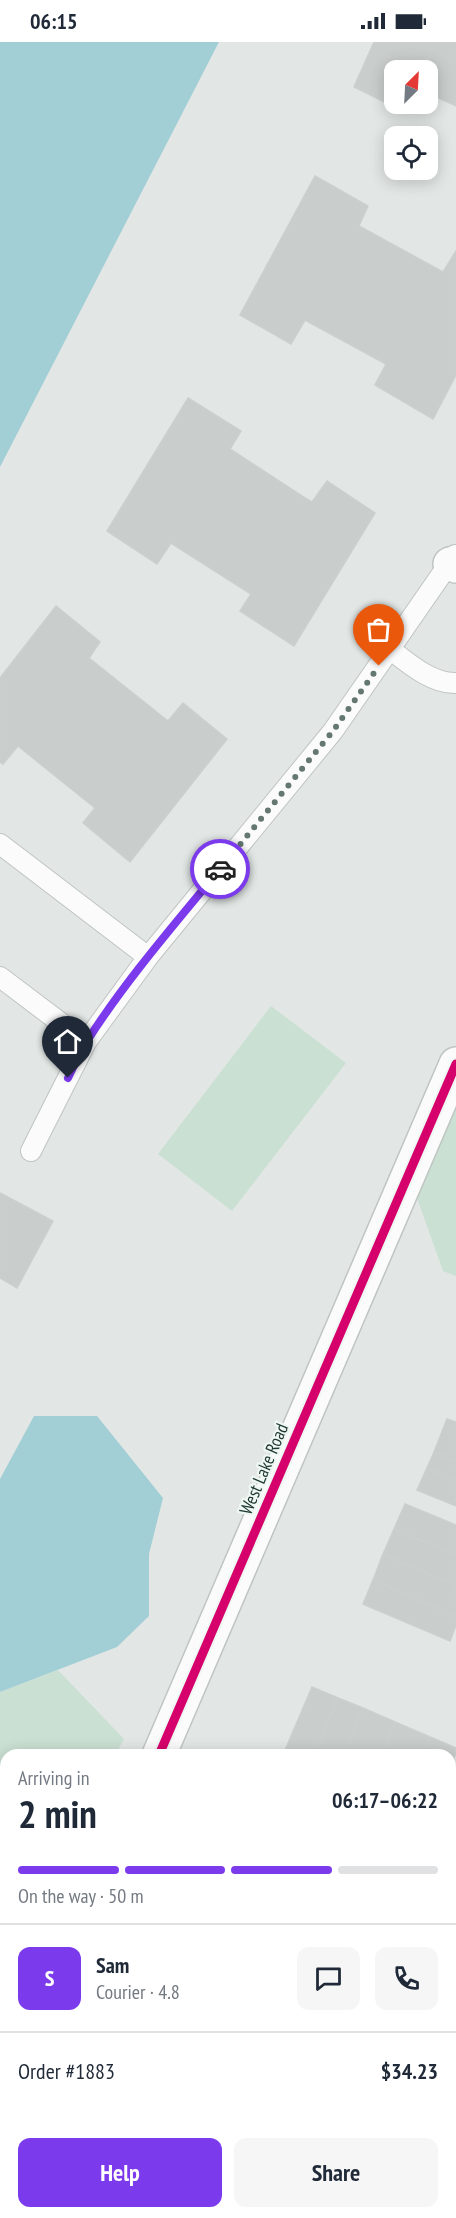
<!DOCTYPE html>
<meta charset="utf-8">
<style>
:root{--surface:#fff;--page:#f6f6f7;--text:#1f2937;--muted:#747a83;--line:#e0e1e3;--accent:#7c3aed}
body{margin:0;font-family:"PT Sans Narrow",sans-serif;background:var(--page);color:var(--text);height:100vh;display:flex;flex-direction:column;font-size:22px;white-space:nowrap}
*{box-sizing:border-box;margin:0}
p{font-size:20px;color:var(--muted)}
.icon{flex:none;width:33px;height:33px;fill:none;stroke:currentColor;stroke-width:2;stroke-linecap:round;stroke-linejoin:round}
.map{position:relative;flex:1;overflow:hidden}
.sheet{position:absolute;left:0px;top:1707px;width:456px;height:470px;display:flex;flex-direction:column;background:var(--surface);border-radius:18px 18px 0 0;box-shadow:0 3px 15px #0003}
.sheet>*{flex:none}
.needle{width:39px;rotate:24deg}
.fabs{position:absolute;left:384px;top:18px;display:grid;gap:12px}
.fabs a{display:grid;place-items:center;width:54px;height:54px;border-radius:12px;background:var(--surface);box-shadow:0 3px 15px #0003;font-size:30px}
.pin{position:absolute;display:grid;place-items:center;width:51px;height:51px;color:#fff;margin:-62px -26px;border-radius:50% 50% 50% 0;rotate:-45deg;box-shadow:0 0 6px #0007}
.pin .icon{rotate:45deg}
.courier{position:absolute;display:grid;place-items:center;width:60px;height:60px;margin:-30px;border:4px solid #7c3aed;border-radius:50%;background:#fff;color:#222;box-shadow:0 2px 8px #0007}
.overview em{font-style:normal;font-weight:800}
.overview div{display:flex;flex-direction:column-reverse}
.overview{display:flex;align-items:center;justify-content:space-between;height:102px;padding:0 18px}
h1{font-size:39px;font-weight:800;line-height:45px}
.bar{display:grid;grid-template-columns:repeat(4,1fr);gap:9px 6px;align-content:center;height:72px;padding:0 18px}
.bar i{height:8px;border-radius:4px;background:var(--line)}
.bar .current{background:var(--accent)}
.bar p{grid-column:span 4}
.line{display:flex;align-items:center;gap:15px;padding:0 18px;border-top:2px solid var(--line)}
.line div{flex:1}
.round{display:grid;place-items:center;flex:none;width:63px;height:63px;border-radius:12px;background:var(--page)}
.action{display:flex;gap:12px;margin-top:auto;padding:12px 18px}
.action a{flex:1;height:69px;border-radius:12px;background:var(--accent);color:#fff;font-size:24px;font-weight:800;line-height:69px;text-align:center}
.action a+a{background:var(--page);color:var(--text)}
.status{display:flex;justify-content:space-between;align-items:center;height:42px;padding:0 30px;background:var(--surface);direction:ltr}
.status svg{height:16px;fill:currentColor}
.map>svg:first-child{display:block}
</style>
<div class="status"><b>06:15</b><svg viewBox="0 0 49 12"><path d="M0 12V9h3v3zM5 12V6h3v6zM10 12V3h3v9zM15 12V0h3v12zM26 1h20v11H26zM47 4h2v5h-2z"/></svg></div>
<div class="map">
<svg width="456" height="2176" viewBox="0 0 456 2176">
<rect width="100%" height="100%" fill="#e2e7e5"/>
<path fill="#cae0d2" d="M271,964L346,1021L232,1169L158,1112Z
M456,1066V1234L443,1229L417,1156Z
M58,1628L124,1697L115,1713H6V1915L0,1926V1650Z
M117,2171L440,2170L453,2176H115Z"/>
<path fill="#a2ced6" d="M0,0H219L0,425Z
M34,1374H97L163,1456L149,1512V1574L117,1605L0,1650V1437Z"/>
<path fill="#c9cecc" stroke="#cad0ce" stroke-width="1.5" d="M374,0H456V64L428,51V28H394V62H410L405,70L354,45Z
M315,134L368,164L359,184L443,230L456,209V333L433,377L375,343L386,322L305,278L291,302L240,273Z
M188,356L241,389L230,407L305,456L312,460L327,439L375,471L294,604L240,569L251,552L171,501L157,522L107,489Z
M56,564L100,600L89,616L168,679L183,661L227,697L130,820L83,781L95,766L18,704L3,722L0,720V636Z
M0,1151L53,1179L17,1246L0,1236Z
M447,1377L456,1380V1419L434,1410Z
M434,1410L456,1419V1438L427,1426Z
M427,1426L456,1438V1464L417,1448Z
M405,1462L456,1483V1513L394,1487Z
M394,1487L456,1513V1544L383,1512Z
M383,1512L456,1544V1574L373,1538Z
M373,1538L456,1574V1583L450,1599L363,1562Z
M312,1645L338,1656L314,1713H283Z
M338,1656L363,1666L344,1713H314Z
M363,1666L395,1680L381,1713H344Z
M395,1680L430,1695L423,1713H381Z
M430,1695L456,1706V1711L450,1725V1713H423Z
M452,1992L456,1994V2081L453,2088L450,2087V1997Z"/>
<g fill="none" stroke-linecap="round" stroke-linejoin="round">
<defs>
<path id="lane" d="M390,607C408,621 432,642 456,641
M0,802L148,915
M0,935L86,1000
M31,1109L86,1000L148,915L333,689L455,513"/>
<path id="street" d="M450,522L456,524
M450,1826L456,1812
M450,1894L456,1897"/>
<path id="secondary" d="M159,1713L456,1022
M0,2085L6,2071"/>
</defs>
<use href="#lane" stroke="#bfc4c2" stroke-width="22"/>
<use href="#street" stroke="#bfc4c2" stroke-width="36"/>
<use href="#secondary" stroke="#bec5c2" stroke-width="36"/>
<use href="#lane" stroke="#fbfbfb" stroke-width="20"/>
<use href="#street" stroke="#fbfbfb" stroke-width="33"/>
<use href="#secondary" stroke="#fbfbfb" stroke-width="33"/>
<defs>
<path id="cycleway" d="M159,1713L456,1022"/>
</defs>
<use href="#cycleway" stroke="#eff7f3" stroke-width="13"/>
<use href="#cycleway" stroke="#d6006c" stroke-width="9"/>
</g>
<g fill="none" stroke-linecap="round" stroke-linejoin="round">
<path stroke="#647771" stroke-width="6" stroke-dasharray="0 10.8" d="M220,827L333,689L379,624"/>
<path stroke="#7c3aed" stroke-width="8" d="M68,1036C74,1024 79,1011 87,999C126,938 174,883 220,827"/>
</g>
<g text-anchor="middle" stroke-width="4.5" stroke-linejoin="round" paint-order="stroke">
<g font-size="18" fill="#203a33" stroke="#eff7f3">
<text transform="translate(264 1427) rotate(-67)" y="6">West Lake Road</text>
</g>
</g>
</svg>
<div class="fabs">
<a><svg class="needle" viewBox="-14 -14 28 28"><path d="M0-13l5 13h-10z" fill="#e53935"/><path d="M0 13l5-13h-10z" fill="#747a83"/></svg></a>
<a><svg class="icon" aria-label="locate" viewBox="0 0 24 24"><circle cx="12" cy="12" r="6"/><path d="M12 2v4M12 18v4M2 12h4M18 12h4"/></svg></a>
</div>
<div class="pin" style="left:379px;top:624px;background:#ea580c"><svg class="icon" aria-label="bag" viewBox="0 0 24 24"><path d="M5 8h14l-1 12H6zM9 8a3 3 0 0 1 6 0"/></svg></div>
<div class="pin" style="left:68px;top:1036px;background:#1f2937"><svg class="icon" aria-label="home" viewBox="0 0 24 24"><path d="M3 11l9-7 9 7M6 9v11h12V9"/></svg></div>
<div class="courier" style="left:220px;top:827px"><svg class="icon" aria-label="car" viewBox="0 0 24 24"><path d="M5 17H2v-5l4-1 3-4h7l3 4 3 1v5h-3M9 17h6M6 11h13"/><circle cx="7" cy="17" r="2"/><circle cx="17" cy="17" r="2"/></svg></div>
<section class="sheet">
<div class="overview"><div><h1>2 min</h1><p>Arriving in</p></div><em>06:17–06:22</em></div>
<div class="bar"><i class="current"></i><i class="current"></i><i class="current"></i><i></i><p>On the way · 50 m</p></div>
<div class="line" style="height:108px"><b class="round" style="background:var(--accent);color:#fff">S</b><div><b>Sam</b><p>Courier · 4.8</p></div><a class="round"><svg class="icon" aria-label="chat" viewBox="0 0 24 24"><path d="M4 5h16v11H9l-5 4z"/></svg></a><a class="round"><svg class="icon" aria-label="phone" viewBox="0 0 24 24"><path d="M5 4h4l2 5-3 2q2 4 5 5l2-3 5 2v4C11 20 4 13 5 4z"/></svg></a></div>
<div class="line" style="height:78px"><div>Order #1883</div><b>$34.23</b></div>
<div class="action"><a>Help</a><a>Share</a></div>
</section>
</div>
